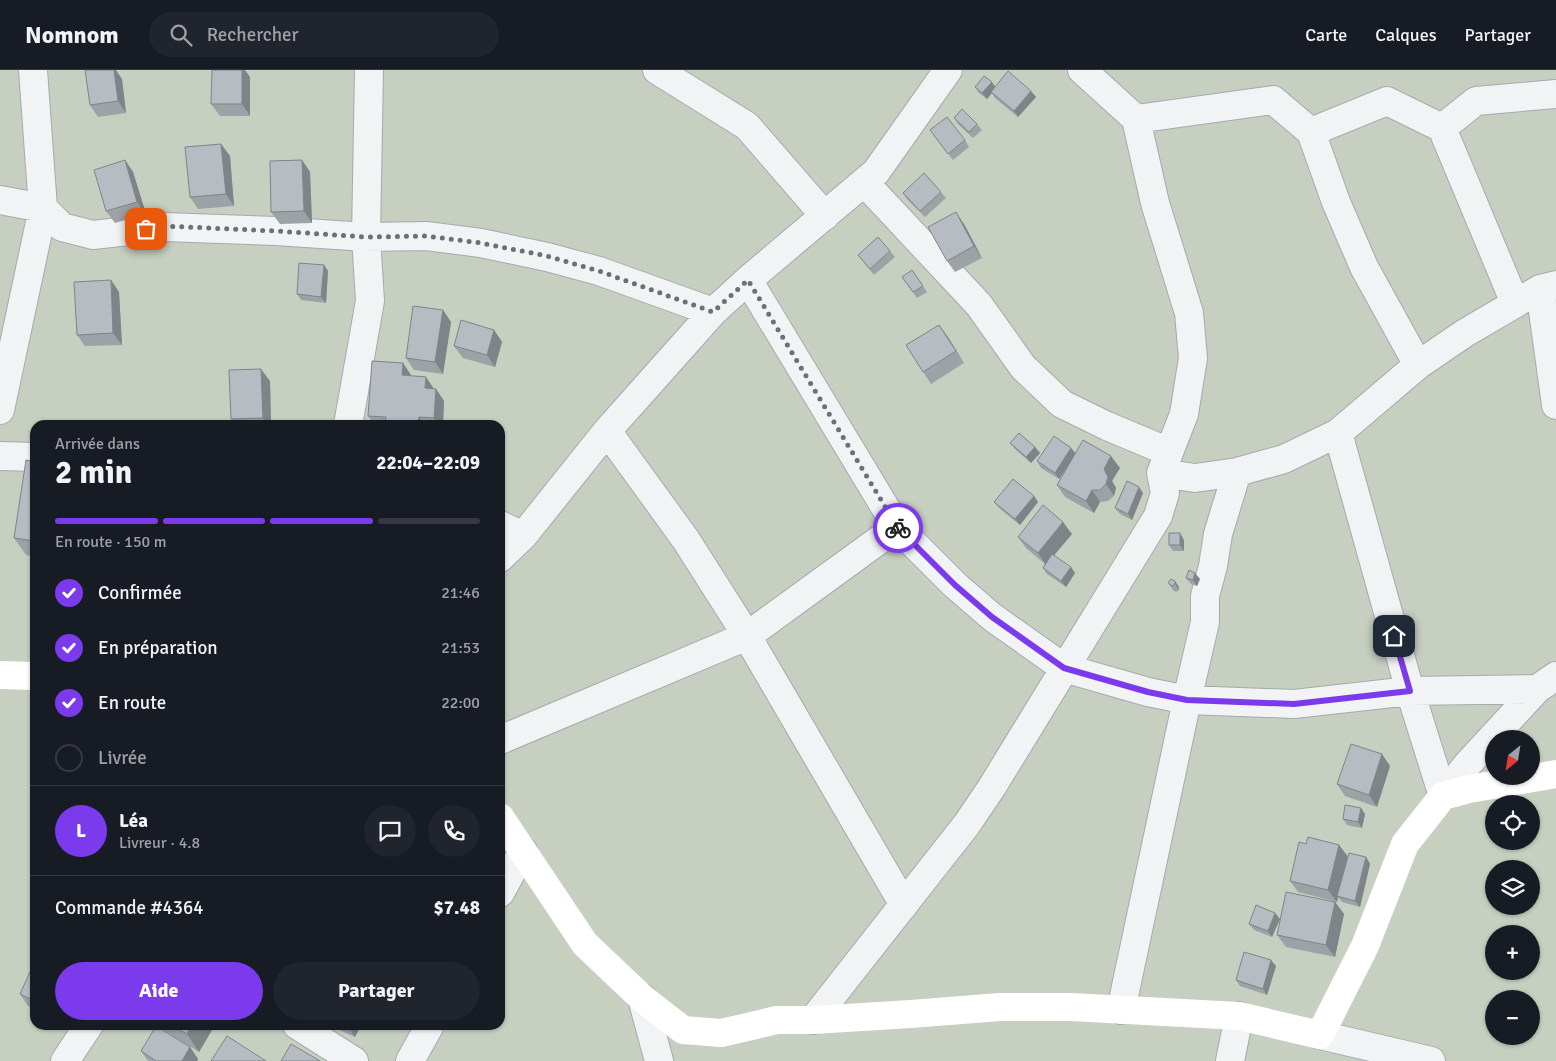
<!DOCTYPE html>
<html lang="fr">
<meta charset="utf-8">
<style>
:root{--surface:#171b24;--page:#20242c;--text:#f1f3f6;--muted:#9ea1a6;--line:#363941;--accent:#7c3aed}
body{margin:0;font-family:Signika,sans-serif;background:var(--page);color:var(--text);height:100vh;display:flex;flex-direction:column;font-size:19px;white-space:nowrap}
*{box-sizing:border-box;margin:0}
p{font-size:16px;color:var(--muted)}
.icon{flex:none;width:28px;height:28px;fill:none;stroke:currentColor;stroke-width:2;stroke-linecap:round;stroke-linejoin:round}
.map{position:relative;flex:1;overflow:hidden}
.sheet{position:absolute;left:30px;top:350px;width:475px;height:610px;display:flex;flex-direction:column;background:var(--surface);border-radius:15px;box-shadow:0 1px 4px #0004}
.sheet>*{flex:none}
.needle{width:32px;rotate:210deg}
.tools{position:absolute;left:1485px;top:660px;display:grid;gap:10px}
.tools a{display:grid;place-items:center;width:55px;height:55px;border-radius:50%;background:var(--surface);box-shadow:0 1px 4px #0004;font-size:25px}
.pin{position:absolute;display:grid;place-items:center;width:42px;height:42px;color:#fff;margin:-21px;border-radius:10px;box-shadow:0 2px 8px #0006}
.courier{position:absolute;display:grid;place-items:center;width:50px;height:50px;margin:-25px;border:4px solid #7c3aed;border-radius:50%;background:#fff;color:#222;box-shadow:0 1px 6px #0007}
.headline em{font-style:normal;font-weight:800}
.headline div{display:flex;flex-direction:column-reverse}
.headline{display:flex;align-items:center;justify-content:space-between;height:85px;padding:0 25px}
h1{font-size:32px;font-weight:800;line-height:38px}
.bar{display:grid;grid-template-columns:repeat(4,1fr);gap:8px 5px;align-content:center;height:60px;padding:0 25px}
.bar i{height:6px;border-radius:4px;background:var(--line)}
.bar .selected{background:var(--accent)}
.bar p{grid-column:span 4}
.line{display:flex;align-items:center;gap:12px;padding:0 25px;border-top:1px solid var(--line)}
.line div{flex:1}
.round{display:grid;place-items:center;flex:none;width:52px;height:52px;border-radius:26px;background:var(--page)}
ol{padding:0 25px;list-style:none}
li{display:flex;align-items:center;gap:15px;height:55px}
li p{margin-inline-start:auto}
li .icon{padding:5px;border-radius:50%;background:var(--accent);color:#fff;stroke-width:4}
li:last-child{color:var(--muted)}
li i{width:28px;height:28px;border:2px solid var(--line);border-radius:50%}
.button{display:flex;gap:10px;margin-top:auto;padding:10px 25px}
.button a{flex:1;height:58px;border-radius:30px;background:var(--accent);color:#fff;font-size:20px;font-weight:800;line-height:58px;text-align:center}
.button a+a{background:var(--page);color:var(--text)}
header{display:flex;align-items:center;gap:30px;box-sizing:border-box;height:70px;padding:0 25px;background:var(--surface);border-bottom:1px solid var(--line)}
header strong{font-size:24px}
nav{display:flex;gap:28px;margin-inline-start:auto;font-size:18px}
.search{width:350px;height:45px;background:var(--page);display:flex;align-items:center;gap:12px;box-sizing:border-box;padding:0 18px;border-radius:28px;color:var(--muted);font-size:19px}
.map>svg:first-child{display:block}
</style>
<header>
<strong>Nomnom</strong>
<div class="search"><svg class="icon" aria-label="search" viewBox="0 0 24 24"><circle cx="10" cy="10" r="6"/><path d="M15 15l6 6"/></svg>Rechercher</div>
<nav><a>Carte</a><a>Calques</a><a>Partager</a></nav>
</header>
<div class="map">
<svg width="1556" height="991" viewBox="0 0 1556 991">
<rect width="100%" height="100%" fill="#dfe2e6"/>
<path fill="#c6cfc0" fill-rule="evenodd" d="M0,0H1556V991H0ZM35,355H500V955H35ZM1494,669H1531V706H1494ZM1494,734H1531V771H1494ZM1494,799H1531V836H1494ZM1494,864H1531V901H1494ZM1494,929H1531V966H1494Z"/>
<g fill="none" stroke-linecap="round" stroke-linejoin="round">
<defs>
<path id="street" d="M657,0L747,56L825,146
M1136,49L1273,30L1311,62L1336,132L1364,197L1418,295
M1442,58L1476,31L1556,24
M1311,62L1387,31L1442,58L1515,233
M864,112L979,235L1023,297L1062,334L1107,356L1169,382
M0,130L43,138L62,157L93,165L164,157L276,161L366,167L426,166L481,173L547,187L599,201L713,242
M748,210L897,457L955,515L992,547L1064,598L1148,622L1187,630L1294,634L1410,621L1537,619
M1540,219L1556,335
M0,340L43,138L33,0
M348,355L370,231L366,167L369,0
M607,361L686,470L747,566L904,835
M1338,363L1410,621L1443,726
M0,386L35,387
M1161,403L1195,408L1237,402L1284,389L1338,363L1418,295L1465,263L1540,219L1556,215
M500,455L523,466
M500,488L523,466L607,361L713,242L748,210L876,102L948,0
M500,670L747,566L897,457
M1443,726L1466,696L1537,619L1556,606
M500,823L523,781
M642,928L659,991
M1121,940L1187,630L1205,552V526L1213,496L1218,464L1237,402
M813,950L967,754L992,717L1158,446L1165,423L1161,403L1184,344L1193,288L1189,243L1155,133L1136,49L1082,0
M297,955L354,991
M1320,965L1431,991
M65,991L89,955
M410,991L430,955
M1230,991L1239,946"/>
</defs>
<use href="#street" stroke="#a5aab0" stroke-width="30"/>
<use href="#street" stroke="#f1f3f5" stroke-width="28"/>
<path stroke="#fff" stroke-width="28" d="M0,605L35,606
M500,747L585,874L642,928L683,960L721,963L777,950H813L911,944L1000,937H1071L1239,946L1320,965L1365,876L1405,774L1443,726L1469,719L1556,704"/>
</g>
<path fill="#9da2a7" d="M250,7V46H220L211,34Z
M122,9L126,43L98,47L90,35Z
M975,17H995L1036,27L1018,47L995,28L992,23L987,29L979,23Z
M954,48L977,54L982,60L973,68L958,54Z
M930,60L965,70L969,77L953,90Z
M221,74L230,86L234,136L198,139L190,127Z
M125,90L133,102L146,144L115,153L106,141Z
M302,90L310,102L312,153L280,154L271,142Z
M941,122L946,128L925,147L907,129L903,123Z
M964,154L982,188L955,202L947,191Z
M890,181L895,187L874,205L858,185Z
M324,195L328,201L326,233L301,230L297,224Z
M912,200L927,222L917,228L902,207Z
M111,210L119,222L122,275L85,276L77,265Z
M443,240L451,252L443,304L414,300L406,288Z
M939,255L964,293L931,314L923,302Z
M494,260L502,272L495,297L463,288L454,276Z
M403,293L411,306L426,307L434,319H436L444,331L443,355H375L368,346Z
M270,311L271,355H235L231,349Z
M1010,373L1035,377L1040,383L1031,393L1015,379Z
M1071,378L1075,383L1120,398L1112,411L1116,418L1114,426L1108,431L1100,432L1094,443L1065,427L1057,415L1068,396L1059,409L1041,398L1037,391Z
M35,392V487L26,485L14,468Z
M1143,423L1132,450L1120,444L1115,438Z
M1034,426L1038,432L1020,455L999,438L994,432Z
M1072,464L1054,485L1075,503L1066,517L1047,504L1043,498L1045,494L1026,478L1018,467Z
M1184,470V481H1173L1169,475Z
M1186,508L1200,509L1197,516L1191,514Z
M1169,511L1179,517V520L1176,522L1173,520L1169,514Z
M1390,696L1377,737L1345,726L1337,714Z
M1361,738L1365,744L1362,758L1347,755L1343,749Z
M1306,774L1339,775L1348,787H1366L1370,794L1360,837L1342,832L1338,827L1337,832H1335L1344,844L1335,887L1286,877L1277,865L1334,831L1298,822L1290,811Z
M1275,843L1280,849L1272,867L1254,860L1249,854Z
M35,891V939L28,936L20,924Z
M1276,896L1267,925L1240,916L1236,910Z
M155,955H215L199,982Z
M333,955H361L355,967L335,958Z
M190,977L198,989L197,991H148L141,981Z"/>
<path fill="#7f8488" d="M114,0H116L122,9L126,43L118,31Z
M242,0H245L250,7V46L242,34Z
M992,12L996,18L987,29L982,23Z
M1031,21L1036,27L1018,47L1014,41Z
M221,74L230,86L234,136L226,124Z
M125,90L133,102L146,144L137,132Z
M302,90L310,102L312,153L304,141Z
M956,142L964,154L982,188L974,176Z
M324,195L328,201L326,233L321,227Z
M111,210L119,222L122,275L113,263Z
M443,240L451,252L443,304L435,292Z
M939,255L948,267L964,293L956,281Z
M494,260L502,272L495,297L487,285Z
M403,293L411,305L410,317L402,305Z
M261,299L270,311L271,355H268L263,348Z
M426,307L434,319V330L425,318Z
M436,319L444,331L443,355H439L434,348Z
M419,347L424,355H418Z
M1035,377L1040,383L1031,393L1026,387Z
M1071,378L1076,384L1059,409L1055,403Z
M1111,386L1120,398L1112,411L1116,418L1114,426L1106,414L1104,399Z
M1139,417L1143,423L1132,450L1128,444Z
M1092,420L1100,432L1094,443L1086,431Z
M1034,426L1038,432L1020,455L1015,449Z
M1063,452L1072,464L1046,495L1038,483Z
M1180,463L1184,470V481L1180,475Z
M1071,497L1075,503L1066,517L1061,511Z
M1195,503L1200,509L1197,516L1193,510Z
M1175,511L1179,517V520L1175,514Z
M1382,684L1390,696L1377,737L1369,725Z
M1361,738L1365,744L1362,758L1358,752Z
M1339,775L1348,787L1337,832L1328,820Z
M1366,787L1370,794L1360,837L1355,831Z
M1335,832L1344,844L1335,887L1326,875Z
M1275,843L1280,849L1272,867L1268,861Z
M1271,890L1276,896L1267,925L1263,919Z
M192,955H215L199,982L187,964Z
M354,955H361L355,967L351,961Z
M190,977L198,989L197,991H182Z"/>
<path fill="#b6bcc2" stroke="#7f8488" d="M85,0H114L118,31L90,35Z
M212,0H242V34H211Z
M1008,1L1031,21L1014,41L991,22Z
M984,6L992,12L982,23L975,17Z
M962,39L977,54L969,62L954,48Z
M947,47L965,70L948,84L930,60Z
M221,74L226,124L190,127L185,77Z
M125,90L137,132L106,141L94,100Z
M302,90L304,141L271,142L270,91Z
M924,103L941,122L920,141L903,123Z
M956,142L974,176L947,191L928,157Z
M878,167L890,181L870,199L858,185Z
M299,193L324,195L321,227L297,224Z
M912,200L923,216L913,222L902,207Z
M111,210L113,263L77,265L74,212Z
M413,236L443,240L435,292L406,288Z
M461,250L494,260L487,285L454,276Z
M939,255L956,281L923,302L906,275Z
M372,291L403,293L402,305L426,307L425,318L436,319L434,348L419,347L418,355H385L386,347L368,346Z
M261,299L263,348L231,349L229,300Z
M1019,363L1035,377L1026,387L1010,373Z
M1054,366L1071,378L1055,403L1037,391Z
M1083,370L1111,386L1104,399L1108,407L1106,414L1100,420H1092L1086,431L1057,415Z
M26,390L35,392V471L14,468Z
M1013,409L1034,426L1015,449L994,432Z
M1127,411L1139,417L1128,444L1115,438Z
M1043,435L1063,452L1038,483L1018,467Z
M1169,463H1180V475H1169Z
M1052,484L1071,497L1061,511L1043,498Z
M1189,500L1195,503L1193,510L1186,508Z
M1171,509L1175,511V514L1172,516L1169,514V511Z
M1351,674L1382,684L1369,725L1337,714Z
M1345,735L1361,738L1358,752L1343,749Z
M1308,767L1339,775L1328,820L1290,811L1299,772L1306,774Z
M1349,783L1366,787L1355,831L1337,826Z
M1286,822L1335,832L1326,875L1277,865Z
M1256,835L1275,843L1268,861L1249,854Z
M1244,882L1271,890L1263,919L1236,910Z
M35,891V931L20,924Z
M171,955H192L187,964Z
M338,955H354L351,961Z
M156,956L190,977L182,991H156L141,981Z
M227,966L266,991H211Z
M291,974L320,991H281Z"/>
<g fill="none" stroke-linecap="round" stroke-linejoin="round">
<path stroke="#697078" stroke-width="5" stroke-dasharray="0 9" d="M146,159L164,156L276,161L366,167L426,166L481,173L547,186L599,201L713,242L748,210L898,458"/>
<path stroke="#7c3aed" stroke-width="6" d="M898,458L955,515L992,547L1064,598L1148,622L1187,630L1294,634L1410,621L1394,566"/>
</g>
</svg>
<div class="tools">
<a><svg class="needle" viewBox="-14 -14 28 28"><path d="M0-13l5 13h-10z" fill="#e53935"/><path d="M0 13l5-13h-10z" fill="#9ea1a6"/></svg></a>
<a><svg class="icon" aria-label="locate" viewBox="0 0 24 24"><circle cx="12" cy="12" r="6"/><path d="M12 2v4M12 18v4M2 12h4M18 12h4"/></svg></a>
<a><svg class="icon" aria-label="layers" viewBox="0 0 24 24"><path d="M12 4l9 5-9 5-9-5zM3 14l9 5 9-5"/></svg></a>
<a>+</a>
<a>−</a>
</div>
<div class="pin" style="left:146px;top:159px;background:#ea580c"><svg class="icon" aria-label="bag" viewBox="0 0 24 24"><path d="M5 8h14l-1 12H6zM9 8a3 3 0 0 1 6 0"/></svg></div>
<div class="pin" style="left:1394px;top:566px;background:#1f2937"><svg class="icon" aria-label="home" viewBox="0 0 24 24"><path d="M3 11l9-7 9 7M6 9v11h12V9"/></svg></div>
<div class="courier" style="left:898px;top:458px"><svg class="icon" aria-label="bike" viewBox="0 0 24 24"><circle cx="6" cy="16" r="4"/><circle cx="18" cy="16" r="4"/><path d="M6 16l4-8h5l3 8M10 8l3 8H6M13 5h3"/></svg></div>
<section class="sheet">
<div class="headline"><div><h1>2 min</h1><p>Arrivée dans</p></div><em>22:04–22:09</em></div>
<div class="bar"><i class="selected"></i><i class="selected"></i><i class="selected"></i><i></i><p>En route · 150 m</p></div>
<ol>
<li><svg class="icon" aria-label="check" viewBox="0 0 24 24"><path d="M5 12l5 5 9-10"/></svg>Confirmée<p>21:46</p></li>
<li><svg class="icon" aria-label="check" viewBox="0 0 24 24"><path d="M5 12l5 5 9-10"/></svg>En préparation<p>21:53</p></li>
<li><svg class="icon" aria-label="check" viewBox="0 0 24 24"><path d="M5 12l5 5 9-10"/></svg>En route<p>22:00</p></li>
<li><i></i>Livrée</li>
</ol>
<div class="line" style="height:90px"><b class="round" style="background:var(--accent);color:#fff">L</b><div><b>Léa</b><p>Livreur · 4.8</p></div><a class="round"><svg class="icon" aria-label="chat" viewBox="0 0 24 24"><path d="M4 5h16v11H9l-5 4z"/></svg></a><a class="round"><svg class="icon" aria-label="phone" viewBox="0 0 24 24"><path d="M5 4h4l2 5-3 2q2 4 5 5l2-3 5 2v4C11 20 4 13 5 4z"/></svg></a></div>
<div class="line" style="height:65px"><div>Commande #4364</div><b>$7.48</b></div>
<div class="button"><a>Aide</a><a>Partager</a></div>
</section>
</div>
